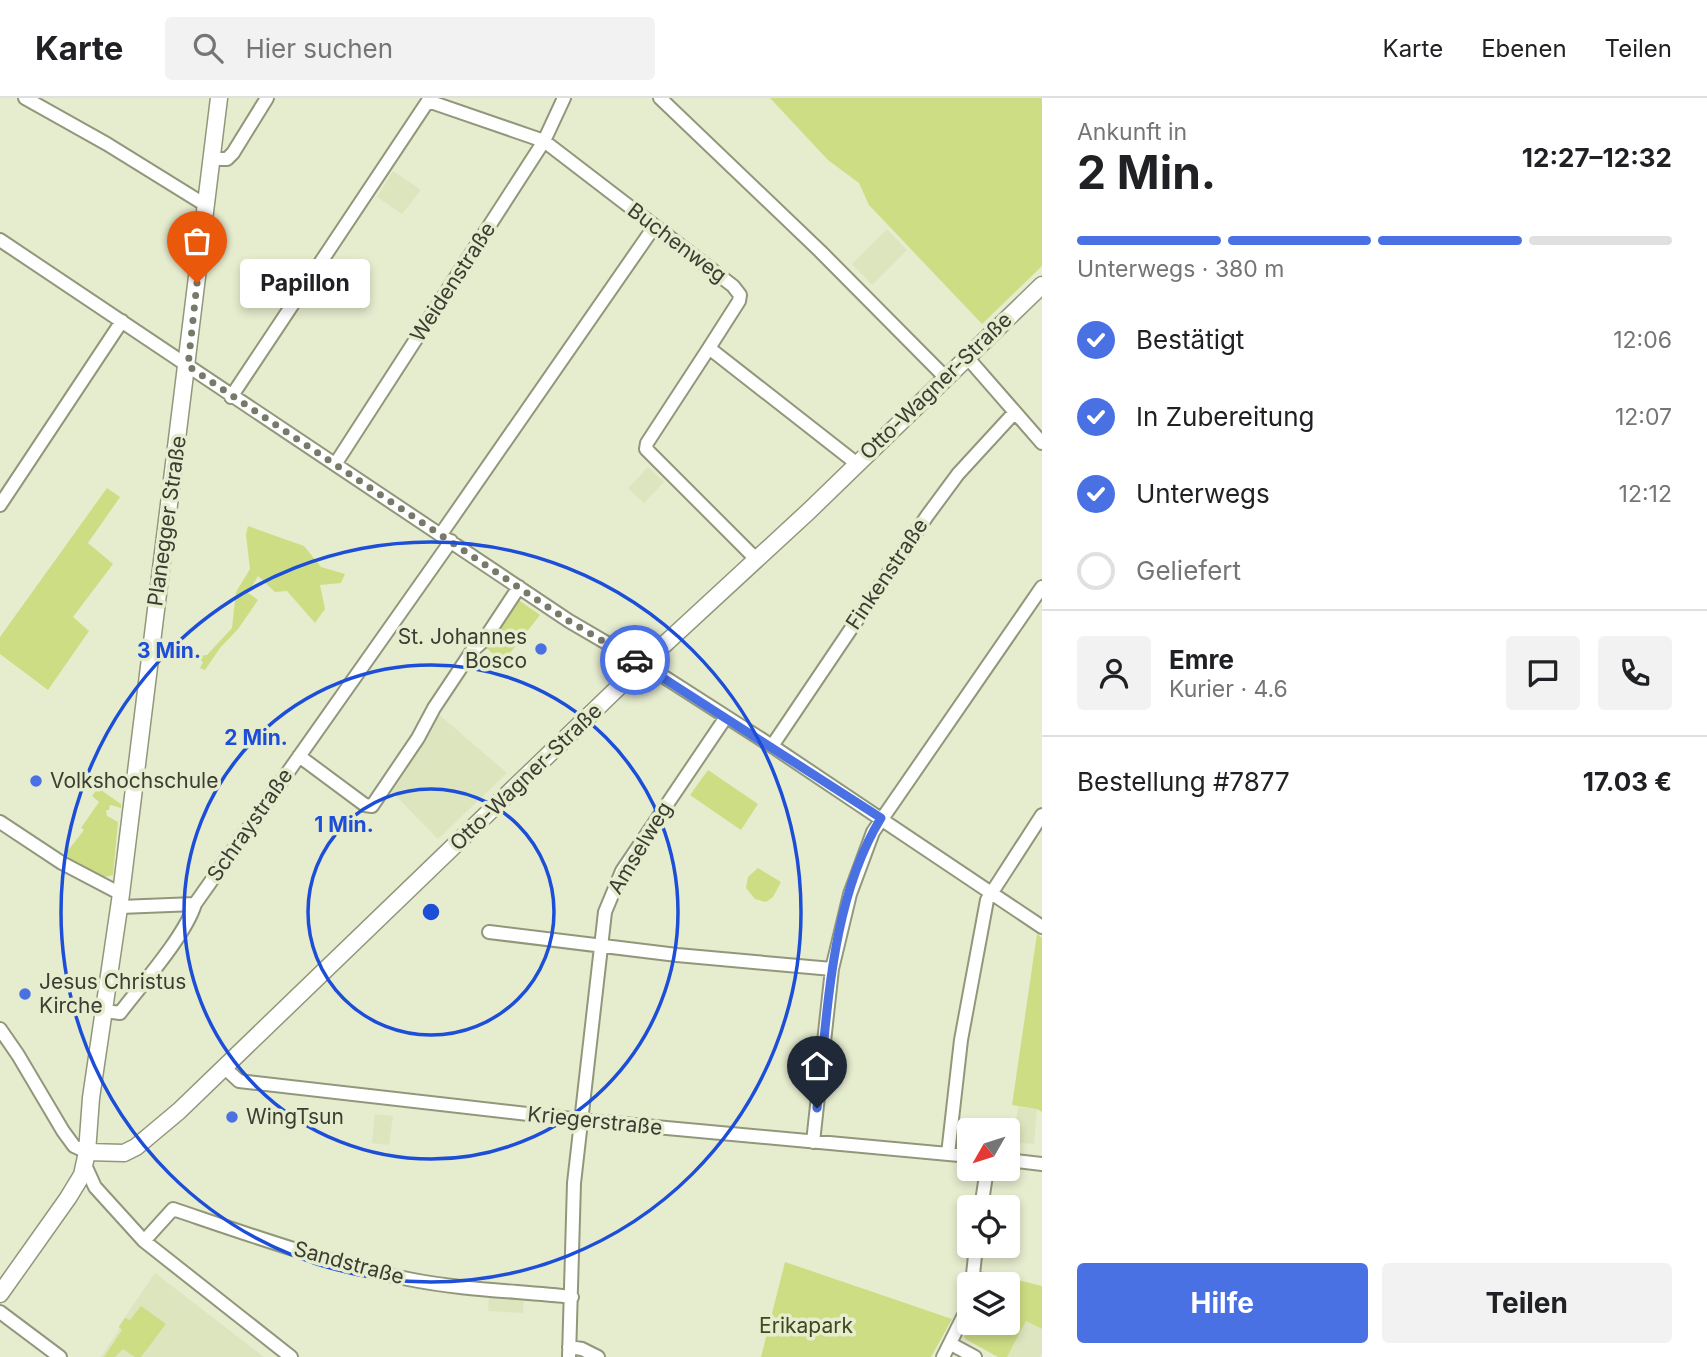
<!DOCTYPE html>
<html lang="de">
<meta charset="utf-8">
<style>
:root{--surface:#fff;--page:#f2f2f2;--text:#202124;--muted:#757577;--line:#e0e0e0;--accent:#4a71e4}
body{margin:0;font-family:Inter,sans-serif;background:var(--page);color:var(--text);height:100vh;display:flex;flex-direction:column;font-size:26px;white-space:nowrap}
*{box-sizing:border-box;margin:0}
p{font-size:23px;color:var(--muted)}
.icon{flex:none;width:38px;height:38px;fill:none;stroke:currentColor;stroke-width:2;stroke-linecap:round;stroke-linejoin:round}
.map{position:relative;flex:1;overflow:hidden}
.side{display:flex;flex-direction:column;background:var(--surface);width:665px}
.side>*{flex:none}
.needle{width:46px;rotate:231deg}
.fabs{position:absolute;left:957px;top:1020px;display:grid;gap:14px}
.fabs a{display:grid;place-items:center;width:63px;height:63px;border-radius:7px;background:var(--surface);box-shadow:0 4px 10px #0003;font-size:35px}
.pin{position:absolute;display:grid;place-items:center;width:60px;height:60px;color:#fff;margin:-72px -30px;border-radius:50% 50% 50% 0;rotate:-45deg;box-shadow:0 0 7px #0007}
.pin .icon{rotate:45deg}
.courier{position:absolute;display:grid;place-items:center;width:70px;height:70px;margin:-35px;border:5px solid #4a71e4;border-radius:50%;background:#fff;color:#222;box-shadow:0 2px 9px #0007}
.bubble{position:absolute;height:49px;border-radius:7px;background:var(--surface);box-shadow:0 4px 10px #0003;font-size:23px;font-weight:700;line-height:49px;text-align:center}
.head em{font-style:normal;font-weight:700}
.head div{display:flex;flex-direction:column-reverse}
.head{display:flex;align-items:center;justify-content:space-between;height:119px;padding:0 35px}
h1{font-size:46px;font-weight:700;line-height:52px}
.bar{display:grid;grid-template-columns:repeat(4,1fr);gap:10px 7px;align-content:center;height:84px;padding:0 35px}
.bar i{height:9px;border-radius:5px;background:var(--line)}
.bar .current{background:var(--accent)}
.bar p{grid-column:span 4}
.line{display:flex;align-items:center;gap:18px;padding:0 35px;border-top:2px solid var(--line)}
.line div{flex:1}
.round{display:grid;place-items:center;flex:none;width:74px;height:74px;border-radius:7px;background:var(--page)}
ol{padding:0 35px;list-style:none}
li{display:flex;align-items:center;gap:21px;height:77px}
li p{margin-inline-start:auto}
li .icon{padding:7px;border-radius:50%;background:var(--accent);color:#fff;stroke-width:4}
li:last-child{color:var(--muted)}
li i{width:38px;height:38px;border:4px solid var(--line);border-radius:50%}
.action{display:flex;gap:14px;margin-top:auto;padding:14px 35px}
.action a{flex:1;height:80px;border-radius:7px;background:var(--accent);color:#fff;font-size:28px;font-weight:700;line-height:80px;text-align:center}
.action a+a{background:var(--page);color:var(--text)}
header{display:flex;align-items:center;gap:42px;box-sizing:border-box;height:98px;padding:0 35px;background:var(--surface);border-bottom:2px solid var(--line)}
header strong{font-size:33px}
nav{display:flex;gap:38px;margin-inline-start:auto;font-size:24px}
.search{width:490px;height:63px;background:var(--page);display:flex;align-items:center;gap:18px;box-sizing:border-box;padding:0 24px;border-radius:7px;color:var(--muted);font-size:26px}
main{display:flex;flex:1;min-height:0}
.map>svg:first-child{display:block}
</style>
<header>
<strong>Karte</strong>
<div class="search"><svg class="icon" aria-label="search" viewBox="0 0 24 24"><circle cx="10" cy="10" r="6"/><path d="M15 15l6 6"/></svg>Hier suchen</div>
<nav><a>Karte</a><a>Ebenen</a><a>Teilen</a></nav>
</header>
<main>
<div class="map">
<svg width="1042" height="1259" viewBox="0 0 1042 1259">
<rect width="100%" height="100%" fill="#e6ecce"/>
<path fill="#dde5bf" d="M393,73L421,92L402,116L377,99Z
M887,131L907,152L872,187L852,166Z
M648,369L664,384L644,405L628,390Z
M437,615L507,675L438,741L390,692L425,641Z
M1018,1009L1037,1011L1034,1046L1013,1044Z
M375,1016L393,1018L389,1047L372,1045Z
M155,1175L264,1259H101L120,1230L118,1229Z
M489,1196L524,1198L523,1215L488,1213Z
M1026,1223L1042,1231V1255L1040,1259H1007Z"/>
<path fill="#cddd84" d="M770,0H1042V168L982,226L869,107L859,85L828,62Z
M107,390L120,399L88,445L113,466L73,519L89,533L48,592L0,556V539Z
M248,428L304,448L321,469L345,476L341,485L320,487L325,511L315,525L287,493L275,494L258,478L248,495L258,502L238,531L220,550L205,572L200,570L203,564L195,558L207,557L232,530L236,494L250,471L246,437Z
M517,501L540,517L503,564L485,549Z
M708,672L758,706L741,732L690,697Z
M98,690L121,706V710L110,707L109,712H106L107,718L118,724L113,777C97,784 78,768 63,759L84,732L81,730L99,704L92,698Z
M758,770L781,784L773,799L766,804L755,801L746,790L748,779Z
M1037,836L1042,840V1014L1037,1011L1012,1007Z
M785,1164L952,1221L931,1259H761Z
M981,1173L1042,1188V1231L1026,1223L1007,1259H998L967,1242L964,1239L970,1225H1008V1186H979Z
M141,1208L166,1226L141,1259H135L123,1251L115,1259H104L122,1232L119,1229L125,1220L130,1222Z"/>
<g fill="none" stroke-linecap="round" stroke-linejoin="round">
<defs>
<path id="minor" d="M25,0L107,46L199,103L206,105
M660,0L820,153L945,279
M428,3L544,43L733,188L740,197L739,203L709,250L856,365
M212,61H227L233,55L267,0
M0,142L569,523L658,575L772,648L1042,829
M709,250L647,345L646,351L757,462
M966,258L1042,345
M231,299L430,0
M336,365L544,43L564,0
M0,407L122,223
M441,436L654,129
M772,648L927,418L958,376L1015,314
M299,658L365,707L372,708L418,640L434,610L472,553L484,542L519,489
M0,724L62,765L121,796
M120,809L195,806L451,443
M489,834L677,857L832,871
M105,913L120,915C142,886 185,838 195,806
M0,931L18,957L63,1033L74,1048L87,1054
M225,970L239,983L580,1022L970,1058
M813,1044L832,871L850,796L873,734L1042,489
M948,1056L961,942L987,802L1042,717
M1008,1062L1042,1066
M85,1067L95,1089L144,1143L291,1259
M981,1110L987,1071
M144,1143L173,1111C250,1137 328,1165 408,1181C462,1192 518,1193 572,1199
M972,1186L976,1148
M0,1214L60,1259
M951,1246L975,1259
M569,1249L582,1251L598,1259
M569,1259L574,1085L605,814L622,773L726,619
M943,1259L970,1205"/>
<path id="tertiary" d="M87,1054L124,1055L136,1049L179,1013L628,580L810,412L1042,187
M0,1196L68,1100L82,1077L87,1054L91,1000L121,796L219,0"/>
</defs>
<use href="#minor" stroke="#91977b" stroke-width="16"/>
<use href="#tertiary" stroke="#91977b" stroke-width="19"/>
<use href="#minor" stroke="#fff" stroke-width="12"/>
<use href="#tertiary" stroke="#fff" stroke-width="16"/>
</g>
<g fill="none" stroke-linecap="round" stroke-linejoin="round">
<path stroke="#777a69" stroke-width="7" stroke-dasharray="0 12.6" d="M197,185L188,268L569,523L635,562"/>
<path stroke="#4a71e4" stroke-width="9" d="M635,562L881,720C830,803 828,915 817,1010"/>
</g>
<g fill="none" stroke="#1d4ed8" stroke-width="3.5">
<circle cx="431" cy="814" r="123"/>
<circle cx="431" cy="814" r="247"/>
<circle cx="431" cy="814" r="370"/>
</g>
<g fill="#4a71e4" stroke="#e6ecce" stroke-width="2.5">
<circle cx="541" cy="551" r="7"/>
<circle cx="36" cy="683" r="7"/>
<circle cx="25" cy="896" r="7"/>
<circle cx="232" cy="1019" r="7"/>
</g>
<g text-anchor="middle" stroke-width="7" stroke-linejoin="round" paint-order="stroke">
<g font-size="21" fill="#3b3d32" stroke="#e6ecce">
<text transform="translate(677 145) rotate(37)" y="7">Buchenweg</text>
<text transform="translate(453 184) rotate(-57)" y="7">Weidenstraße</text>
<text transform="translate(936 288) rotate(-44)" y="7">Otto-Wagner-Straße</text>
<text transform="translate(167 423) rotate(-82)" y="7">Planegger Straße</text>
<text transform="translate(887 476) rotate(-56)" y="7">Finkenstraße</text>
<text transform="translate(526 679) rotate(-44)" y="7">Otto-Wagner-Straße</text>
<text transform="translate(250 727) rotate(-55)" y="7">Schraystraße</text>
<text transform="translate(640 750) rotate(-59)" y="7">Amselweg</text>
<text transform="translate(595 1023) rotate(6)" y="7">Kriegerstraße</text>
<text transform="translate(349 1165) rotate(15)" y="7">Sandstraße</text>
</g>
<g font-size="21" fill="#3b3d32" stroke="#e6ecce" text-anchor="start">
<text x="527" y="546" text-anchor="end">St. Johannes<tspan x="527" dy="24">Bosco</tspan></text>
<text x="50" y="690">Volkshochschule</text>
<text x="39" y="891">Jesus Christus<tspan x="39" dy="24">Kirche</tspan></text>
<text x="246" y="1026">WingTsun</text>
</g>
<g font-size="21" fill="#41471f" stroke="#e6ecce">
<text x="806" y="1235">Erikapark</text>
</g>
</g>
<circle cx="431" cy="814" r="10" fill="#1d4ed8" stroke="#e6ecce" stroke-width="3.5"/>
<g font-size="21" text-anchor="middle" font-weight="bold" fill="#1d4ed8" stroke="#e6ecce" stroke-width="7" stroke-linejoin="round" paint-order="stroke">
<text x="169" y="560">3 Min.</text>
<text x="256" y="647">2 Min.</text>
<text x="344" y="734">1 Min.</text>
</g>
</svg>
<div class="fabs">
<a><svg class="needle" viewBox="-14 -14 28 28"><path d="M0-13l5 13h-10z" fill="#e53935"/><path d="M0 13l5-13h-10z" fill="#757577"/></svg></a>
<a><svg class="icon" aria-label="locate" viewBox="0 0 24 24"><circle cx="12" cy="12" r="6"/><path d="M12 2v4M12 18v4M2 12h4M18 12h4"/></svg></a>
<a><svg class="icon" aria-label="layers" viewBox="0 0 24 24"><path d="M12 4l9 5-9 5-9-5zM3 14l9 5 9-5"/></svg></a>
</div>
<div class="pin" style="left:197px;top:185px;background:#ea580c"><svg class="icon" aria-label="bag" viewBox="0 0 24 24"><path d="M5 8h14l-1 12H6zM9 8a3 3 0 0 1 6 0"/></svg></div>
<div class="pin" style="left:817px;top:1010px;background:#1f2937"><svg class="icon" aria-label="home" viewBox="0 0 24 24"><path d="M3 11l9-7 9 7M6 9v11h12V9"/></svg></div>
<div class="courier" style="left:635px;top:562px"><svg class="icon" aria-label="car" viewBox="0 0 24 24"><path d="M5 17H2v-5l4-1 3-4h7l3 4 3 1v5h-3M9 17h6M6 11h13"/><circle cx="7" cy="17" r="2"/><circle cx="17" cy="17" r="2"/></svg></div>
<div class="bubble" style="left:240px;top:161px;width:130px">Papillon</div>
</div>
<section class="side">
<div class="head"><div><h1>2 Min.</h1><p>Ankunft in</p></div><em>12:27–12:32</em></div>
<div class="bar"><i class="current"></i><i class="current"></i><i class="current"></i><i></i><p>Unterwegs · 380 m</p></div>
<ol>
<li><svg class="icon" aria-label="check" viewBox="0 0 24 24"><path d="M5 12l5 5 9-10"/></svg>Bestätigt<p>12:06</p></li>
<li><svg class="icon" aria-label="check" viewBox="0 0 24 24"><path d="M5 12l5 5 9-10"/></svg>In Zubereitung<p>12:07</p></li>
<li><svg class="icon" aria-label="check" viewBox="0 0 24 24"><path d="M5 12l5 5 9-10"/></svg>Unterwegs<p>12:12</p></li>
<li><i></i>Geliefert</li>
</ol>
<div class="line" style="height:126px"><a class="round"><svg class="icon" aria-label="person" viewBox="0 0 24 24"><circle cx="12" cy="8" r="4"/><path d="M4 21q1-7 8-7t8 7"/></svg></a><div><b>Emre</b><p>Kurier · 4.6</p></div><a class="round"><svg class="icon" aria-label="chat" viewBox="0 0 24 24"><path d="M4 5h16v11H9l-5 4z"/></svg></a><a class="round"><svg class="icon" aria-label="phone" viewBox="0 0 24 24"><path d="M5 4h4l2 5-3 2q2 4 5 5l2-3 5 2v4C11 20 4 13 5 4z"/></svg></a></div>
<div class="line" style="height:91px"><div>Bestellung #7877</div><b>17.03 €</b></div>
<div class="action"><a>Hilfe</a><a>Teilen</a></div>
</section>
</main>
